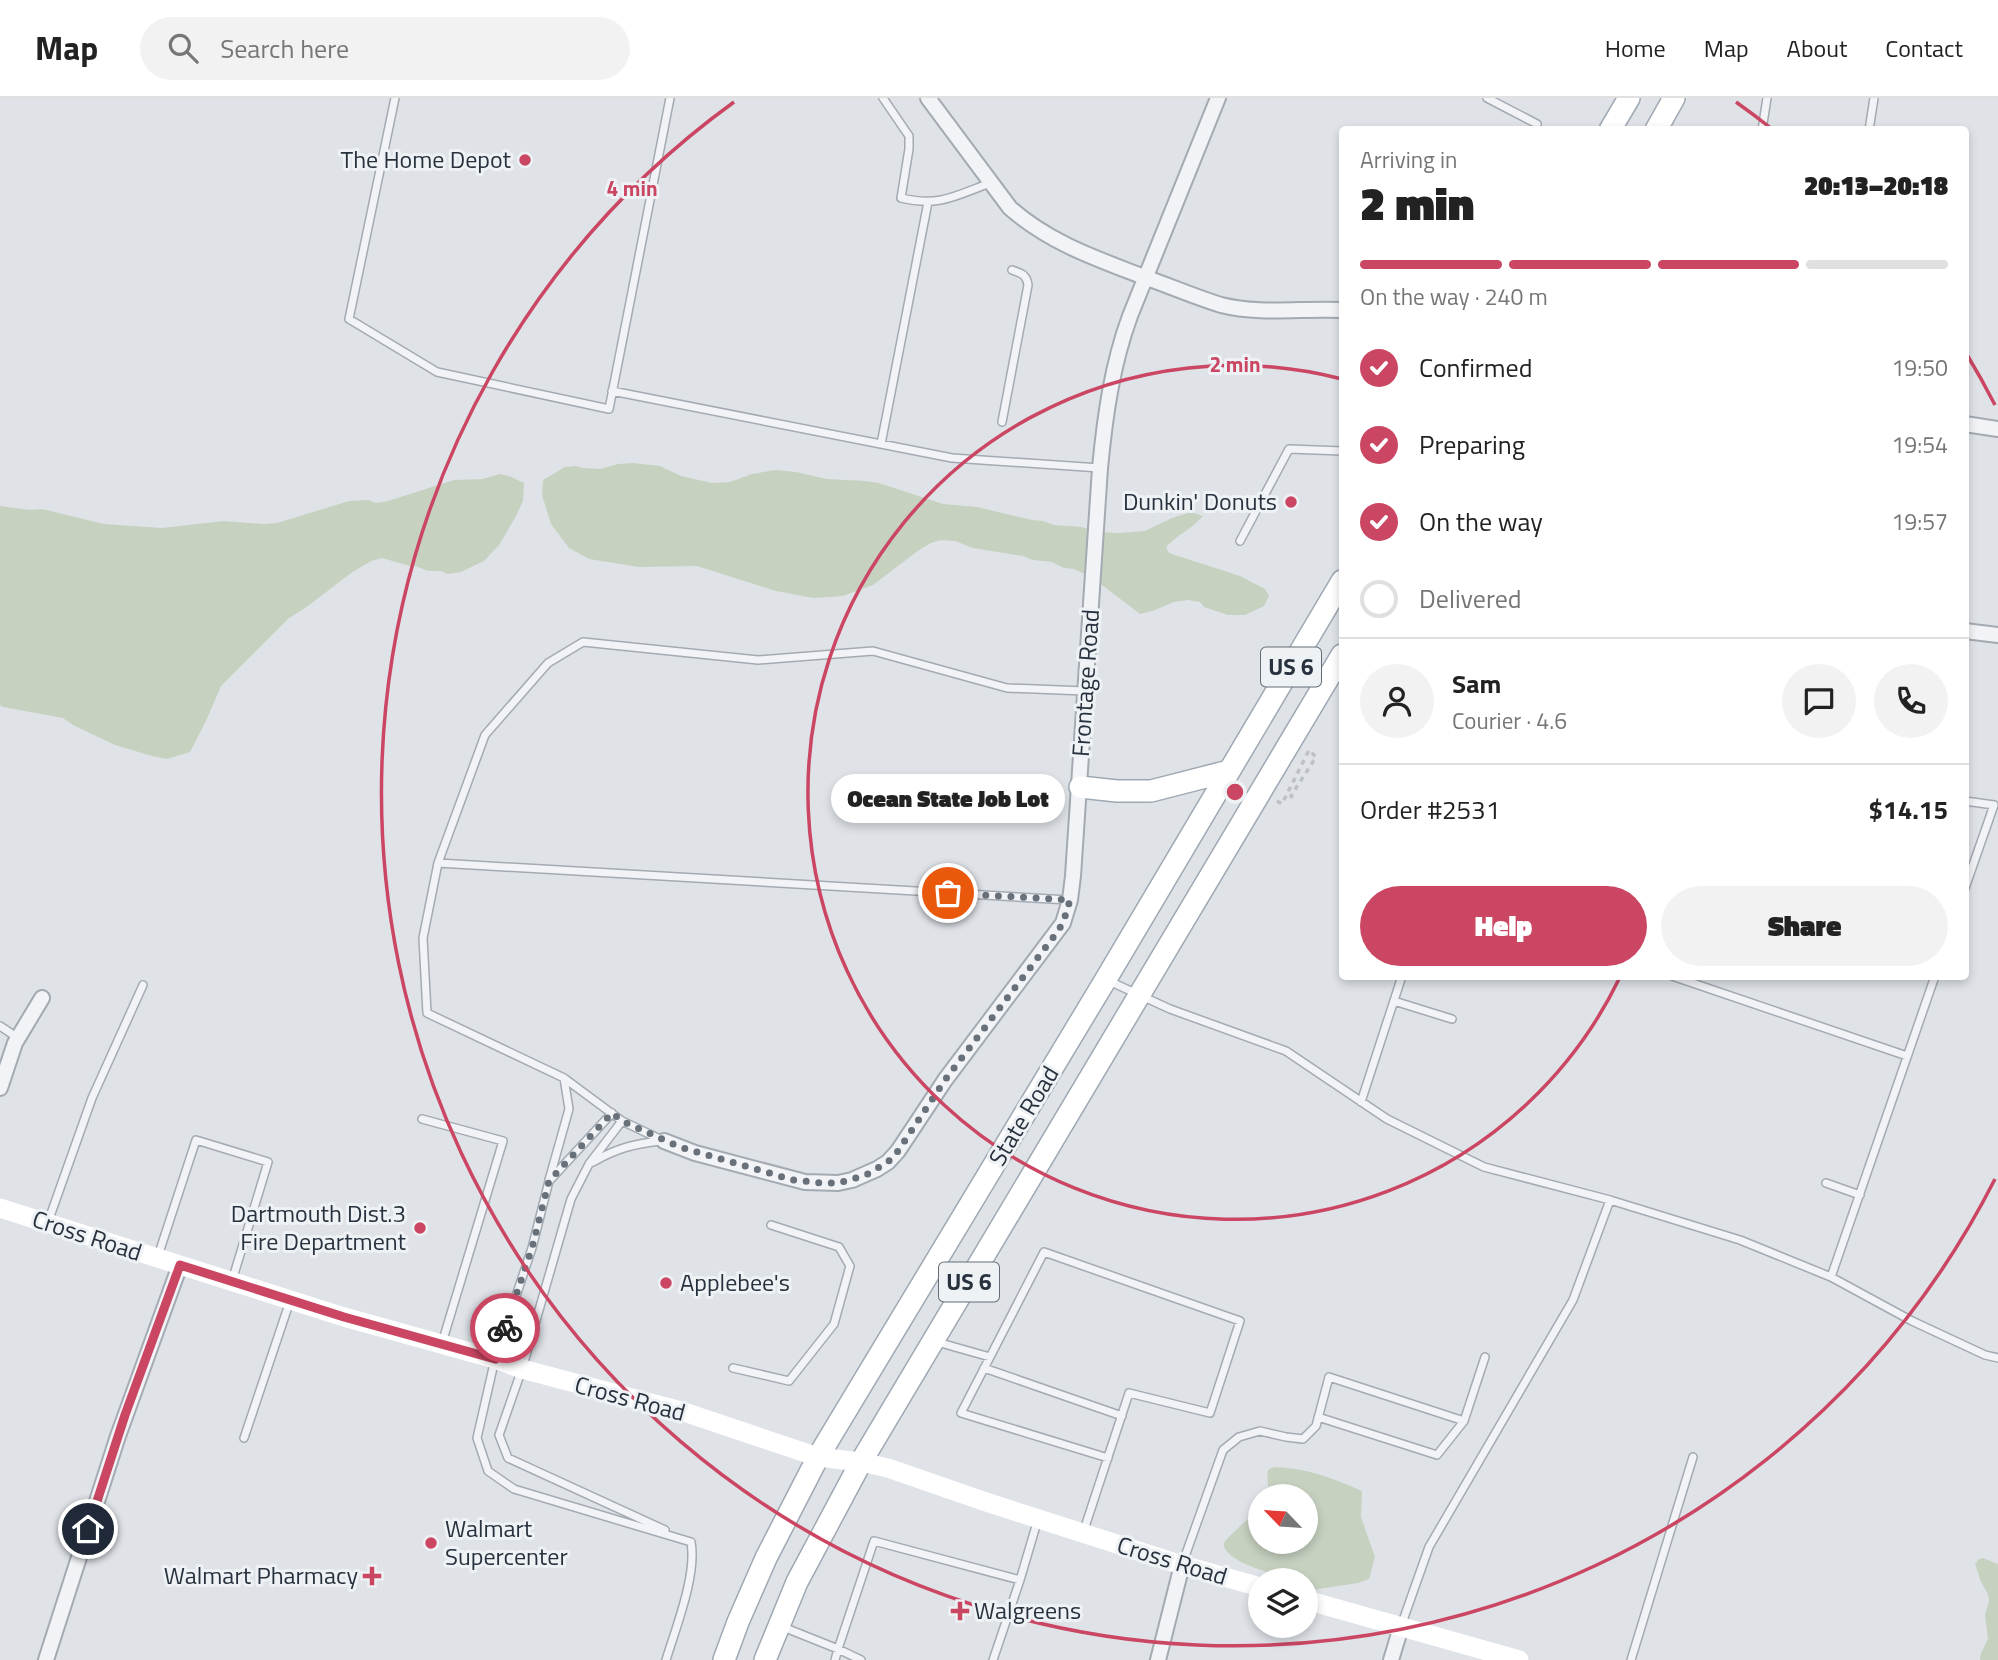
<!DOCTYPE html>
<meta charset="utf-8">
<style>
:root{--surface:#fff;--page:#f2f2f2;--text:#222;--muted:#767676;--line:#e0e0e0;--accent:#cb4663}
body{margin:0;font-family:"Titillium Web",sans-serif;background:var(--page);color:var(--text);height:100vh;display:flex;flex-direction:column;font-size:26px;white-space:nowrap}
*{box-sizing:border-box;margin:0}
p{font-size:23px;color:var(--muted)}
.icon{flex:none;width:38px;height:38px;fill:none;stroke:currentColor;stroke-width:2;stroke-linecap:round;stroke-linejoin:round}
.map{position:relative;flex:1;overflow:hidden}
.sheet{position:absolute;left:1339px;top:28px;width:630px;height:854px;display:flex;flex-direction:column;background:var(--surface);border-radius:7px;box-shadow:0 4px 10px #0003}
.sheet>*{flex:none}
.needle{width:46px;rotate:295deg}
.tools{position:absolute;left:1248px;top:1386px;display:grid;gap:14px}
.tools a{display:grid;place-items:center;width:70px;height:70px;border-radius:50%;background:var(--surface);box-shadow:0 4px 10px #0003;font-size:35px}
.pin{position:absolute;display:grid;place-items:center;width:60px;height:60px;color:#fff;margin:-30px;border:4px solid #fff;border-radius:50%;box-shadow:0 2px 7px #0007}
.courier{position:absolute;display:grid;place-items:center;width:70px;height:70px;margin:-35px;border:5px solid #cb4663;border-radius:50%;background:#fff;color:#222;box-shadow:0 2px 9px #0007}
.bubble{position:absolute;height:49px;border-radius:24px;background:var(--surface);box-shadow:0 4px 10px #0003;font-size:23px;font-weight:800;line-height:49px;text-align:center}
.summary em{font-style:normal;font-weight:800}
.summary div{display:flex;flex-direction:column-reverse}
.summary{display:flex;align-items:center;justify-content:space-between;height:119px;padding:0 21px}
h1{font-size:46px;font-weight:800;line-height:52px}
.bar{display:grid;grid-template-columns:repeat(4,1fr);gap:10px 7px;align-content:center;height:84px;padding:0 21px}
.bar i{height:9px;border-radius:5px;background:var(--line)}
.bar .selected{background:var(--accent)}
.bar p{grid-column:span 4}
.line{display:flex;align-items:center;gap:18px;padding:0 21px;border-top:2px solid var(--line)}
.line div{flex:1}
.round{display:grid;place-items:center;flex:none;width:74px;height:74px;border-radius:37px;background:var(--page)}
ol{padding:0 21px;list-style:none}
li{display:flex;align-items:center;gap:21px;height:77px}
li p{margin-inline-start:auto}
li .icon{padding:7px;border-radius:50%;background:var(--accent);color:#fff;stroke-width:4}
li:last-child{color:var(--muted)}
li i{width:38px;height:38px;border:4px solid var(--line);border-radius:50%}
.button{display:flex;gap:14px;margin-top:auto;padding:14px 21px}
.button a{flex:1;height:80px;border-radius:42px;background:var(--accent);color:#fff;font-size:28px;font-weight:800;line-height:80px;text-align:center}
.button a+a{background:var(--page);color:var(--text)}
header{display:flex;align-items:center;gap:42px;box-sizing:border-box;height:98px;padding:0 35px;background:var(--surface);border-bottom:2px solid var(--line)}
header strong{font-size:33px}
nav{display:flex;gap:38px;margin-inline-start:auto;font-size:24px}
.search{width:490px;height:63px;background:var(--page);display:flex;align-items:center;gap:18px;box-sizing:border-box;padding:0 24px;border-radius:38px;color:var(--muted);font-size:26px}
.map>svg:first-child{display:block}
</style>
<header>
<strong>Map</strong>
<div class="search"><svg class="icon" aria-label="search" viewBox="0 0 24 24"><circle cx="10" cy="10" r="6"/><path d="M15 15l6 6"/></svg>Search here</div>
<nav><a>Home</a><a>Map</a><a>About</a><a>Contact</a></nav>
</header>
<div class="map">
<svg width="1998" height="1562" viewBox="0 0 1998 1562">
<rect width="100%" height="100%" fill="#dfe3e8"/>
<path fill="#c6d1c0" d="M633,365L660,368L681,378L712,385L730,384L752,376L776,372L796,374L827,381L865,383L879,385L943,406L977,409L1032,422L1043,423L1054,427L1081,429L1100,434L1119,435L1145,433L1172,420L1191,414L1203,418C1192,431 1177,437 1166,449L1169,455L1240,478L1265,491L1269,498L1264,508L1245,517H1228L1204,509L1200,504L1188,502L1174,504L1155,512L1140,516L1093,480L1074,471L1064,470L1052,464L1033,462L1023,458L973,450L955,443L941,442L931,445L919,452L873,487L843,498L813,500L776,493L697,468L639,469L589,461L569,450L551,426L542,397L543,382L565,369L576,368L583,370L600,371L618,366Z
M500,376L509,378L524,385L523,403L515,420L499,447L484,463L461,474L448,476L441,473H428L413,467L410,468L382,460L371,463L351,475L308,508L289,520L221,588L206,623L190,654L167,661L152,658L115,647L73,627L63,620L3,609L0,607V408L29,412L42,411L104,426L162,430L223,423L264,426L277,425L349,403L369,402L376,405L388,403L454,382L483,381Z
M1274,1369C1306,1370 1333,1380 1362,1393L1361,1419L1375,1459L1369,1481L1358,1485L1312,1492L1306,1489V1482C1290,1482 1221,1465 1224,1445C1225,1441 1254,1416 1260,1410V1444H1306V1398H1267C1270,1389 1266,1381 1268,1372Z
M1983,1460L1998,1466V1562H1980L1981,1555L1988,1541L1985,1517L1989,1503L1988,1496L1981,1484L1975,1466L1979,1461Z"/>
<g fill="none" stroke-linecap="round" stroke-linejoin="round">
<defs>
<path id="lane" d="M395,0L349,221L437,274L609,311L670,0
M883,0L909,38V51L901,100C939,109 955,98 990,85
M1487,0L1537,26
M1762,32L1767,0
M1869,32L1874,0
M612,293L952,360L1100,370
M1002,324L1028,187C1027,177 1021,175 1012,172
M881,346L928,104
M1240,443L1289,351L1342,353
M1965,703L1994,707L1965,790
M438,765L1069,802
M1672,878L1907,958
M1109,883L1170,911L1286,953L1387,1021L1484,1069L1610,1102L1573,1202L1429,1449L1401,1528
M1394,903L1452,921
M0,928L18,940
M1361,1004L1402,878
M612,1015L549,1083L532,1150L495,1261L477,1340L488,1373L514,1391L691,1444
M422,1021L503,1043L442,1245
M622,1023L589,1066L571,1101L522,1271L499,1337L508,1360L665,1432
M664,1043L622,1023L564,980L427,915L423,840L438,765L485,637L548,565L583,544L758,562L873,553L1007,590L1085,593
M593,1064C617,1050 634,1046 661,1043
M549,1082L569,1011L564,980
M1826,1085L1860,1097
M1610,1102L1740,1142L1831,1179L1912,1223L1985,1257L1998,1260
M48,1124L92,1000L143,887
M158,1158L196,1042L268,1064L232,1183
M1831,1179L1935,878
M937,1244L990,1259L1044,1154L1240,1223L1210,1315L1129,1295L1083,1435
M990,1259L961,1315L1108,1360
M733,1270L789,1283L834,1226L850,1168L839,1149L771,1127
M984,1270L1122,1318
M1318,1319L1437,1357L1464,1323
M244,1340L290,1203
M1183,1464L1223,1352L1239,1339L1260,1333L1286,1339L1303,1341L1316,1328L1329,1279L1464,1323L1485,1259
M783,1529L838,1551L874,1443L1020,1482L1038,1421
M666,1562C676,1529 697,1477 691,1444
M835,1562L838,1551L861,1562
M993,1562L1020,1482
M1631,1562L1693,1359"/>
<path id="street" d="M928,0L1010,110C1050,145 1095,160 1144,179C1170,188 1195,199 1221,207C1261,217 1301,210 1342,212
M1965,326L1998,331
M1965,533L1998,537
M0,990L15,945L42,900
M664,1043L695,1055L805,1084L838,1085L852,1082L877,1071L888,1064L898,1053L945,982L1063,825L1070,802L1073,778L1100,370C1105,318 1112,267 1130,218L1218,0
M46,1562L118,1338L180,1167
M1158,1562L1182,1467
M1391,1562L1401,1529"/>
<path id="primary" d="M1610,32L1629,0
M1656,32L1674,0
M1080,689L1117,693H1151L1229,673
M724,1562L738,1524L766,1460L818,1359L1106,881L1342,483
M765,1562L797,1484L861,1364L1342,557"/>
</defs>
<use href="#lane" stroke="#a4aab2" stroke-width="10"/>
<use href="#street" stroke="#a4aab2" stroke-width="18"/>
<use href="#primary" stroke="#9ea8b3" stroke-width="24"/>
<path stroke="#bdc1c6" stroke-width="3.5" stroke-dasharray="5 5" stroke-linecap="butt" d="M1277,703L1282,706L1309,652L1316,659L1291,698L1295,702"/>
<use href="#lane" stroke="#f1f3f6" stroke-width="7"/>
<use href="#street" stroke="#f1f3f6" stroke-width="14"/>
<path stroke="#fff" stroke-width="19" d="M0,1110L344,1219L495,1261L522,1271L681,1313L818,1359L861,1364L888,1370L986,1404L1182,1467L1260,1489
M1306,1502L1519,1562"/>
<use href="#primary" stroke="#fff" stroke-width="21"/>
</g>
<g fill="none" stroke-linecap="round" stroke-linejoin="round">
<path stroke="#68707a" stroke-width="7" stroke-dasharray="0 12.6" d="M505,1230L532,1150L549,1083L612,1015L622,1023L680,1049L793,1082L822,1085H838L866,1077L888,1064L898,1053L945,982L1055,837L1063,825L1070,802L948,795"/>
<path stroke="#cb4663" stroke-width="9" d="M88,1431L125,1317L180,1167L344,1219L495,1261L505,1230"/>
</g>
<g fill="none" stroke="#cb4663" stroke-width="3.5">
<path d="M1619 881A427 427 0 1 1 1342 281"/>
<path d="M1995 1081A853 853 0 1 1 734 4M1736 4A853 853 0 0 1 1772 31M1966 255A853 853 0 0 1 1995 307"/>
</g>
<g fill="#cb4663" stroke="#eef2f5" stroke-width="2.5">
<circle cx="525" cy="62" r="7"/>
<circle cx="1291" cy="404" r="7"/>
<circle cx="420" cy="1130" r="7"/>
<circle cx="666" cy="1185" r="7"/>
<circle cx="431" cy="1445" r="7"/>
<path d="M368.5 1467.5h7v7h7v7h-7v7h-7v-7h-7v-7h7z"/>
<path d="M956.5 1502.5h7v7h7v7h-7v7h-7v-7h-7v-7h7z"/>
</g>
<g text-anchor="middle" stroke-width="6" stroke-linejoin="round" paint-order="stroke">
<g fill="#eef2f5" stroke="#636c75" stroke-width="2">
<rect x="1261" y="549.5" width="60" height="39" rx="5"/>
<rect x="939" y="1164.5" width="60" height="39" rx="5"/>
</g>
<g font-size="23" font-weight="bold" fill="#28323e">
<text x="1291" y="577">US 6</text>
<text x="969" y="1192">US 6</text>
</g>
<g font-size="24" fill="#28323e" stroke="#eef2f5" text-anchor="end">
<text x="511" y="70">The Home Depot</text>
<text x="1277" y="412">Dunkin' Donuts</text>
<text x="406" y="1124">Dartmouth Dist.3<tspan x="406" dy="28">Fire Department</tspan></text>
<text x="680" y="1193" text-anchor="start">Applebee's</text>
<text x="445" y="1439" text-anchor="start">Walmart<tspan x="445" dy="28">Supercenter</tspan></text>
<text x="358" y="1486">Walmart Pharmacy</text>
<text x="974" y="1521" text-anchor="start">Walgreens</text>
</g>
<g font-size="24" fill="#28323e" stroke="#eef2f5">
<text transform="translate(1086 585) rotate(-86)" y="8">Frontage Road</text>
<text transform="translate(1024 1018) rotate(-59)" y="8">State Road</text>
<text transform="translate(87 1138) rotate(18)" y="8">Cross Road</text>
<text transform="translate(630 1301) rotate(15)" y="8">Cross Road</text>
<text transform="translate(1172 1463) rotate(17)" y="8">Cross Road</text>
</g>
</g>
<circle cx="1235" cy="694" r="10" fill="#cb4663" stroke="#eef2f5" stroke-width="3.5"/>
<g font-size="21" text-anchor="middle" font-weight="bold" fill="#cb4663" stroke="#eef2f5" stroke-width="6" stroke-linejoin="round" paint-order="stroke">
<text x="632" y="98">4 min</text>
<text x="1235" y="274">2 min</text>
</g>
</svg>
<div class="tools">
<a><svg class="needle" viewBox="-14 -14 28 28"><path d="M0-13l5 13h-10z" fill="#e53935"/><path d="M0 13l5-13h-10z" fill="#767676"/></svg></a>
<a><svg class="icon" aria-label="layers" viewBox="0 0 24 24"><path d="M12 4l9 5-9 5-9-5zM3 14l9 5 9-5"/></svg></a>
</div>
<div class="pin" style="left:948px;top:795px;background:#ea580c"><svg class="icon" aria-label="bag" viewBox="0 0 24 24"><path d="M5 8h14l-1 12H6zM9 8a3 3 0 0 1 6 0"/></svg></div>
<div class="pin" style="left:88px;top:1431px;background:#1f2937"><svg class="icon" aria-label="home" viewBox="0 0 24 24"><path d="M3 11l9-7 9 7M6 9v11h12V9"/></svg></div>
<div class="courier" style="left:505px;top:1230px"><svg class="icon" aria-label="bike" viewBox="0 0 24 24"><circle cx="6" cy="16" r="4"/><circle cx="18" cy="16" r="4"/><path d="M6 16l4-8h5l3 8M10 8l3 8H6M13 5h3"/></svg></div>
<div class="bubble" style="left:831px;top:676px;width:234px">Ocean State Job Lot</div>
<section class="sheet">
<div class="summary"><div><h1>2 min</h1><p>Arriving in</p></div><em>20:13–20:18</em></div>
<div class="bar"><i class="selected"></i><i class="selected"></i><i class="selected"></i><i></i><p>On the way · 240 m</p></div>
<ol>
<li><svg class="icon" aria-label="check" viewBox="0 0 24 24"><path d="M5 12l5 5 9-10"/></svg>Confirmed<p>19:50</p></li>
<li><svg class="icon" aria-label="check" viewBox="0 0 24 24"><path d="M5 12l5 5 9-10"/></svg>Preparing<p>19:54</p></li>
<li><svg class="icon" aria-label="check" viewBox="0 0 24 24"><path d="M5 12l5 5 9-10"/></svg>On the way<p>19:57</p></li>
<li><i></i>Delivered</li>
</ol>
<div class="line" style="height:126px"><a class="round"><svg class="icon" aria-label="person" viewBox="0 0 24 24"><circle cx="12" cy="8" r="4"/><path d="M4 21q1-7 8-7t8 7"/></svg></a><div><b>Sam</b><p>Courier · 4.6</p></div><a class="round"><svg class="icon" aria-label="chat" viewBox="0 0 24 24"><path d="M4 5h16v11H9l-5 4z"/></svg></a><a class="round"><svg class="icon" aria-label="phone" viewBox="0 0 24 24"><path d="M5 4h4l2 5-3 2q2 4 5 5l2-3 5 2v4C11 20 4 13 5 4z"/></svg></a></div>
<div class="line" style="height:91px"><div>Order #2531</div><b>$14.15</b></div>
<div class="button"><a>Help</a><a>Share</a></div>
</section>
</div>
